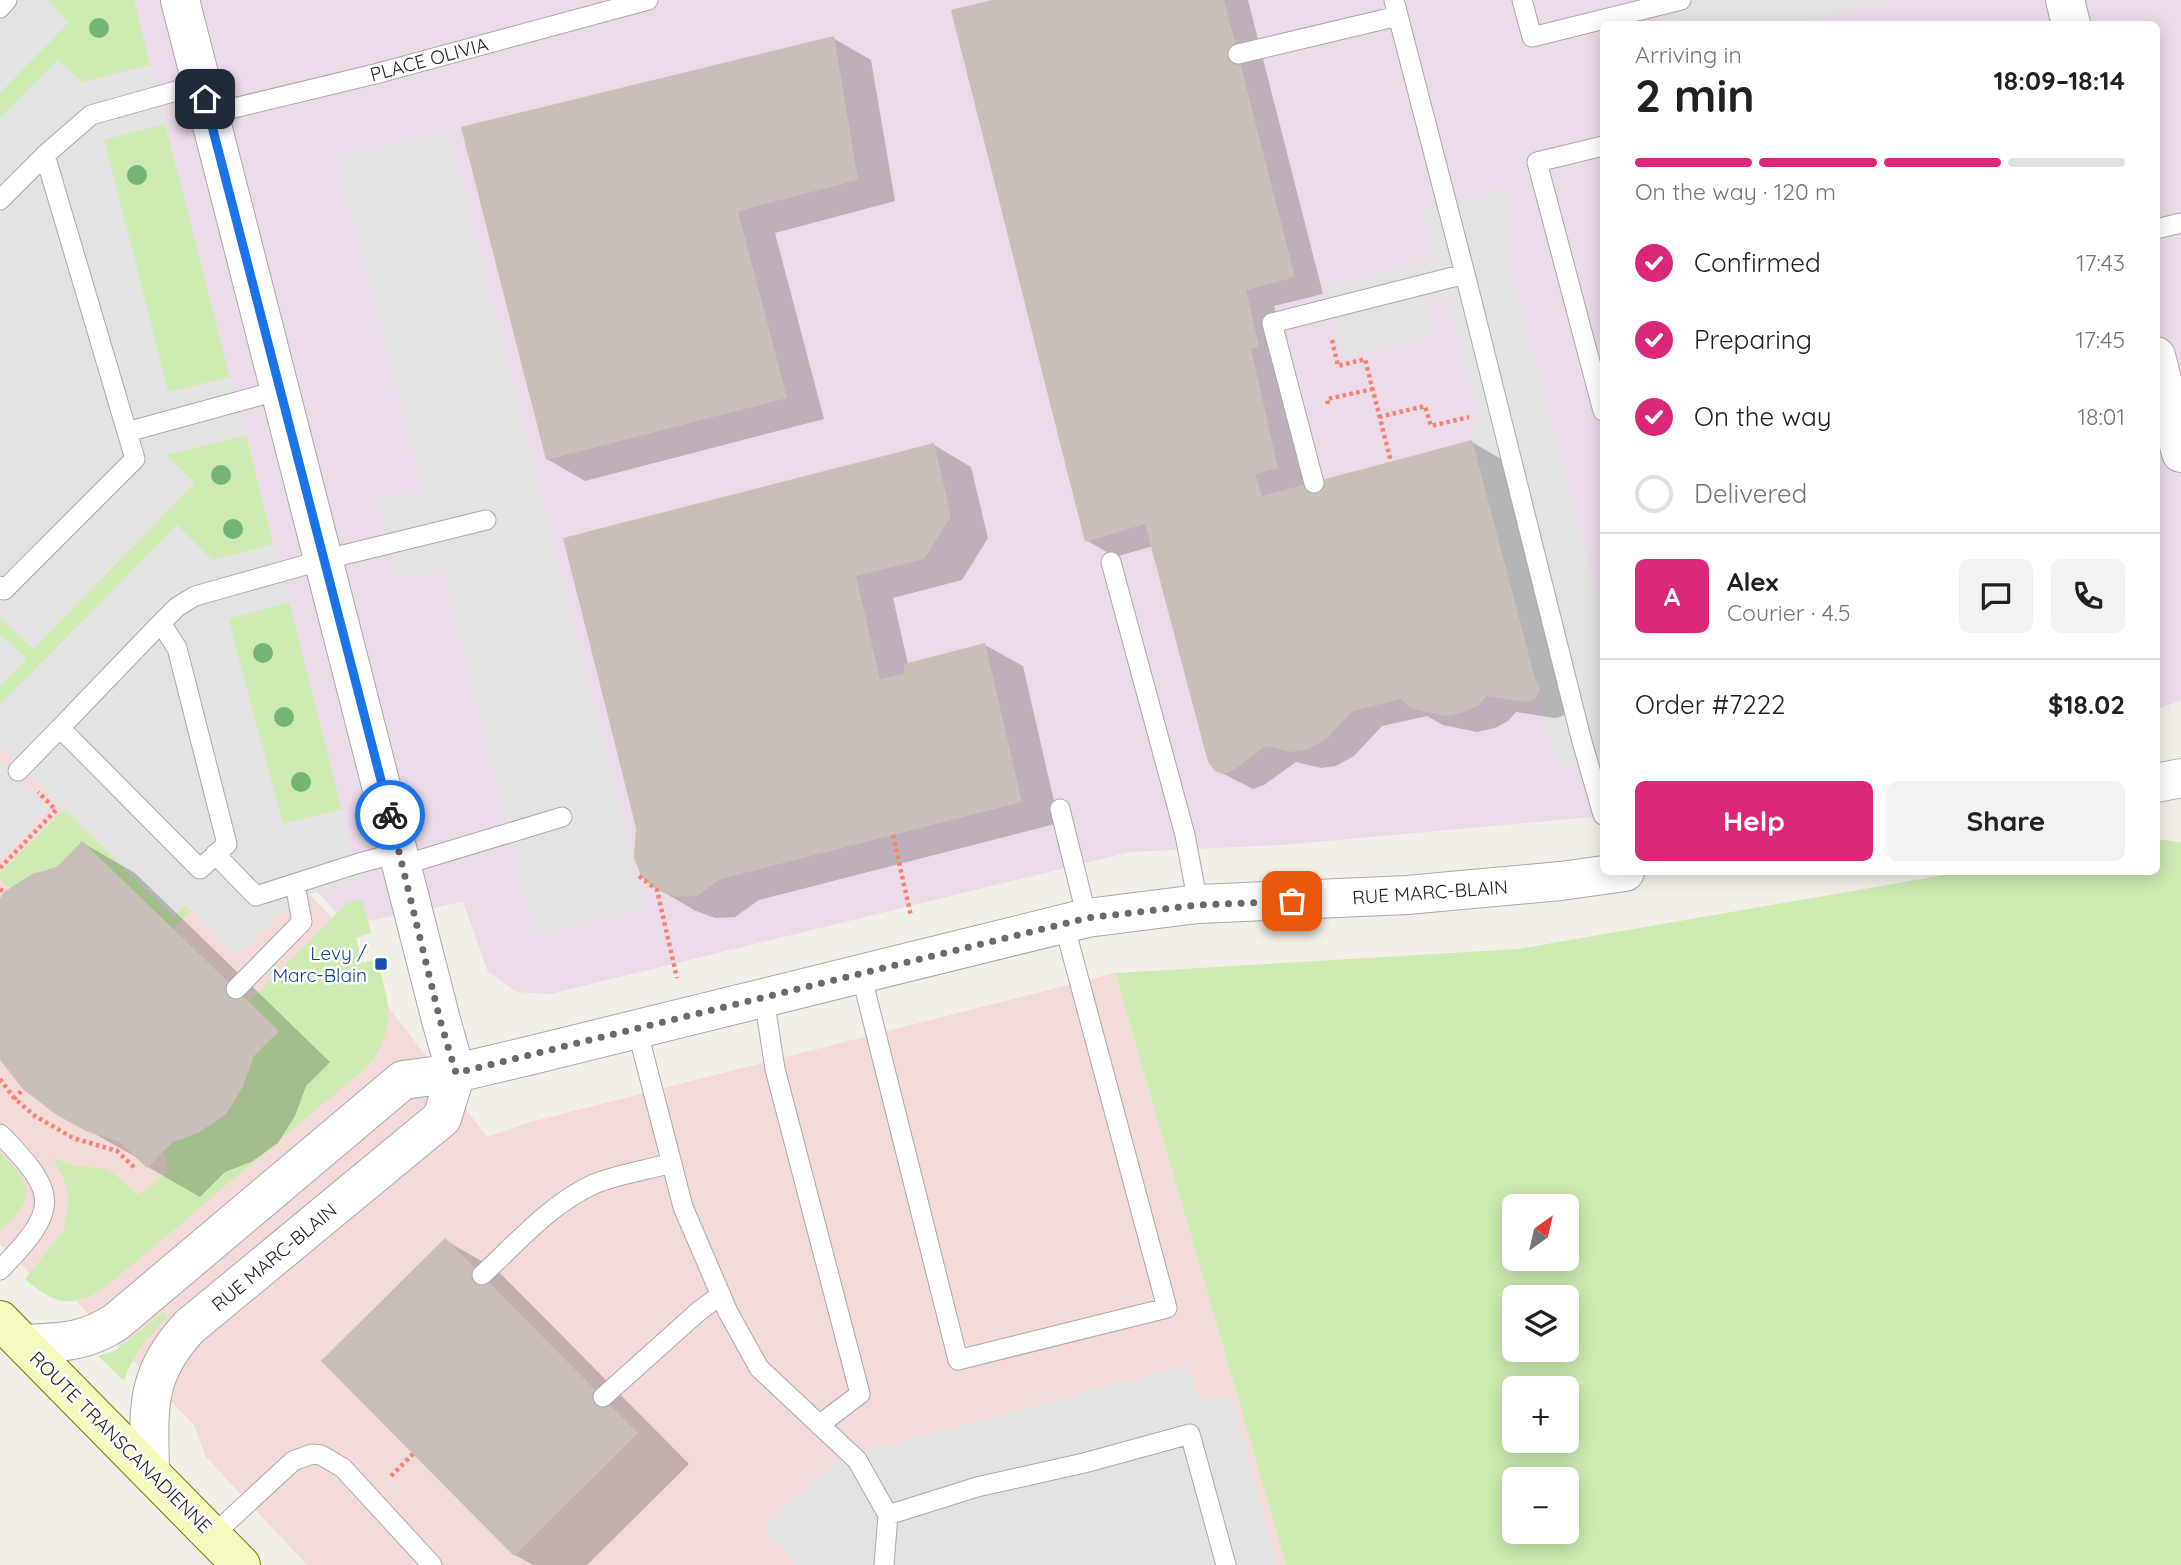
<!DOCTYPE html>
<meta charset="utf-8">
<style>
:root{--surface:#fff;--page:#f2f2f2;--text:#202124;--muted:#757577;--line:#e0e0e0;--accent:#db2777}
body{margin:0;font-family:Quicksand,sans-serif;background:var(--page);color:var(--text);height:100vh;display:flex;flex-direction:column;font-size:26px;white-space:nowrap}
*{box-sizing:border-box;margin:0}
p{font-size:23px;color:var(--muted)}
.icon{flex:none;width:38px;height:38px;fill:none;stroke:currentColor;stroke-width:2;stroke-linecap:round;stroke-linejoin:round}
.map{position:relative;flex:1;overflow:hidden}
.panel{position:absolute;left:1600px;top:21px;width:560px;height:854px;display:flex;flex-direction:column;background:var(--surface);border-radius:10px;box-shadow:0 4px 18px #0003}
.panel>*{flex:none}
.needle{width:46px;rotate:34deg}
.tools{position:absolute;left:1502px;top:1194px;display:grid;gap:14px}
.tools a{display:grid;place-items:center;width:77px;height:77px;border-radius:10px;background:var(--surface);box-shadow:0 4px 18px #0003;font-size:35px}
.pin{position:absolute;display:grid;place-items:center;width:60px;height:60px;color:#fff;margin:-30px;border-radius:14px;box-shadow:0 4px 10px #0006}
.courier{position:absolute;display:grid;place-items:center;width:70px;height:70px;margin:-35px;border:5px solid #1a73e8;border-radius:50%;background:#fff;color:#222;box-shadow:0 2px 9px #0007}
.overview em{font-style:normal;font-weight:700}
.overview div{display:flex;flex-direction:column-reverse}
.overview{display:flex;align-items:center;justify-content:space-between;height:119px;padding:0 35px}
h1{font-size:46px;font-weight:700;line-height:52px}
.bar{display:grid;grid-template-columns:repeat(4,1fr);gap:10px 7px;align-content:center;height:84px;padding:0 35px}
.bar i{height:9px;border-radius:5px;background:var(--line)}
.bar .selected{background:var(--accent)}
.bar p{grid-column:span 4}
.line{display:flex;align-items:center;gap:18px;padding:0 35px;border-top:2px solid var(--line)}
.line div{flex:1}
.round{display:grid;place-items:center;flex:none;width:74px;height:74px;border-radius:10px;background:var(--page)}
ol{padding:0 35px;list-style:none}
li{display:flex;align-items:center;gap:21px;height:77px}
li p{margin-inline-start:auto}
li .icon{padding:7px;border-radius:50%;background:var(--accent);color:#fff;stroke-width:4}
li:last-child{color:var(--muted)}
li i{width:38px;height:38px;border:4px solid var(--line);border-radius:50%}
.primary-button{display:flex;gap:14px;margin-top:auto;padding:14px 35px}
.primary-button a{flex:1;height:80px;border-radius:10px;background:var(--accent);color:#fff;font-size:28px;font-weight:700;line-height:80px;text-align:center}
.primary-button a+a{background:var(--page);color:var(--text)}
.map>svg:first-child{display:block}
</style>
<div class="map">
<svg width="2181" height="1565" viewBox="0 0 2181 1565">
<rect width="100%" height="100%" fill="#f2efe9"/>
<path fill="#f2dad9" d="M0,559L354,942L364,974L487,1137L531,1122L1115,973L1286,1565H307L206,1457L194,1425L75,1300L51,1294L0,1244Z"/>
<path fill="#ebdbe8" d="M0,0H2181V701L2156,709V24H1603V816L1282,845L1131,852L550,994L517,992L488,972L463,902L348,925L0,551Z"/>
<path fill="#cdebb0" fill-rule="evenodd" d="M47,0H134L150,65L82,82L58,60L0,119V93L52,6Z
M165,124L230,377L168,392L104,139Z
M246,435L273,544L212,560L177,526L0,705V686L26,659L0,634V617L32,648L194,483L166,455Z
M289,602L342,809L283,824L228,618Z
M64,809L173,916L185,905L191,911L173,929L82,841L57,867L32,874L10,889L0,879V873Z
M2156,839L2181,842V1565H1286L1115,973L1518,949L1962,872H2156ZM1514,1206H1566V1258H1514ZM1514,1297H1566V1349H1514ZM1514,1388H1566V1440H1514ZM1514,1479H1566V1531H1514Z
M362,899L371,933L356,938L363,963L377,959C389,1004 398,1025 369,1065L107,1286C72,1309 56,1306 25,1279L64,1230L69,1197L63,1177L52,1157L72,1165L108,1169L138,1195L169,1171L163,1151C180,1134 207,1132 225,1115C242,1099 243,1073 255,1055C261,1047 271,1039 279,1032L249,1002L347,903Z
M0,1153C33,1186 37,1198 0,1231Z
M164,1312L166,1318C146,1337 133,1355 124,1381L98,1356L116,1350Z"/>
<path fill="#e2e2e2" d="M0,0H47L69,22L0,93Z
M1664,0H1890L1792,24H1670Z
M58,60L82,82L150,65L165,124L104,140L168,392L230,377L246,435L166,455L195,483L33,649L0,617V119Z
M448,129L646,906L535,934L442,568L397,579L378,500L422,489L337,157Z
M1506,188L1511,270L1603,617V754L1558,766L1472,440L1469,427L1481,423L1447,296L1425,301L1434,334L1344,358L1326,286L1434,258L1422,210Z
M177,525L212,560L273,544L289,602L228,619L283,824L342,809L360,881L294,898L237,956L185,905L173,916L0,746V705Z
M0,634L27,659L0,686Z
M0,761L50,808L0,860Z
M1186,1365L1200,1399L1231,1395L1277,1565H796L763,1526L838,1459Z"/>
<path fill="#0003" d="M1000,0H1248L1323,294L1274,306L1287,364L1307,486L1472,442L1501,459L1563,696L1568,708L1563,716L1555,718L1516,712L1508,721L1495,728L1477,732L1443,725L1427,716L1382,726L1354,756L1336,766L1321,768L1296,762L1264,785L1253,789L1216,770L1153,546L1115,557L1086,540Z
M833,38L871,60L895,201L775,233L824,419L585,481L547,459Z
M934,445L971,467L988,538L962,580L893,598L908,664L985,645L1023,666L1059,823L759,900L735,917L715,918L696,911L658,889Z
M83,843L135,873L330,1062L306,1086L295,1116L278,1143L251,1162L225,1172L200,1197L148,1167L141,1160L56,1112L0,1056V902L58,869Z
M445,1240L497,1270L689,1464L587,1565H533L515,1555L323,1361Z"/>
<path fill="#c7bfb8" d="M992,0H1224L1295,277L1246,290L1259,347L1251,349L1278,468L1255,474L1262,496L1472,440L1535,678L1540,690L1534,700L1525,702L1486,696L1479,705L1465,712L1447,716L1412,709L1401,699L1353,711L1325,740L1306,750L1291,752L1266,746L1234,770L1223,774L1215,771L1208,762L1145,524L1085,542L951,10Z
M834,36L858,180L738,211L787,398L546,460L461,127Z
M934,443L951,516L924,559L856,576L880,679L904,674V664L985,643L1022,802L721,879L697,896L676,897L657,890L642,878L634,858L636,828L563,538Z
M82,841L279,1031L254,1056L243,1086L226,1114L198,1133L173,1142L147,1168L120,1142L86,1131L55,1114L23,1089L0,1060V898L4,892L32,874L57,867Z
M445,1238L638,1433L514,1556L321,1361Z"/>
<g fill="none" stroke-linecap="round" stroke-linejoin="round">
<defs>
<path id="service" d="M1394,0L1465,274L1581,738L1603,815
M1522,0L1532,37L1681,0
M0,8L7,0
M1238,54L1398,16
M209,114L375,74L648,0
M1603,146L1537,162L1603,411
M0,200L45,155L91,115L201,84
M2156,229L2181,223
M127,432L280,390
M1314,483L1272,323L1465,274
M1111,562L1185,835L1198,904
M0,586L4,590L135,459L45,155
M159,625L177,607L195,596L323,560L486,520
M18,771L60,728L200,869L227,844L177,648L166,631L159,625L60,728
M1060,809L1087,918
M215,854L256,896L356,864L400,852
M403,865L562,817
M861,974L958,1360L1167,1308L1064,924
M236,989L302,922L295,884
M764,998L775,1069L860,1394L819,1425
M637,1029L683,1207L728,1312L759,1368L857,1460L888,1515L977,1487L1084,1463L1190,1434L1226,1565
M0,1134C60,1195 59,1209 0,1270
M482,1275C517,1243 550,1204 594,1184C618,1174 647,1170 672,1163
M603,1397L699,1311L721,1295
M213,1535L293,1461L312,1454L321,1455L343,1468L432,1565
M884,1565L888,1515"/>
<path id="minor" d="M180,0L441,1020L456,1073
M2065,0L2071,24
M2156,356L2181,453
M2156,783L2181,778
M24,1344C61,1342 84,1343 116,1322L403,1080L456,1073L524,1057L1087,918L1198,904L1407,895L1561,881L1625,872
M150,1472C149,1409 144,1376 189,1327L442,1118L456,1073"/>
<path id="secondary" d="M0,1320L241,1565"/>
</defs>
<use href="#service" stroke="#a9a9a9" stroke-width="21"/>
<use href="#minor" stroke="#a9a9a9" stroke-width="40"/>
<use href="#secondary" stroke="#707d05" stroke-width="40"/>
<path stroke="#fa8072" stroke-width="4.5" stroke-dasharray="3.5 3.5" stroke-linecap="butt" d="M1332,340L1338,366L1365,359L1391,462
M1328,404L1327,399L1373,389
M1379,417L1425,406L1431,426L1469,417
M893,835L911,916
M0,868L56,810L38,792
M639,876L657,890L677,978
M0,889L4,892
M0,1079L14,1098L35,1116L73,1138L117,1151L136,1169
M14,1099L23,1089
M391,1476L413,1454"/>
<use href="#service" stroke="#fff" stroke-width="19"/>
<use href="#minor" stroke="#fff" stroke-width="38"/>
<use href="#secondary" stroke="#f7fabf" stroke-width="38"/>
</g>
<g fill="#74b475">
<circle cx="99" cy="28" r="10"/>
<circle cx="137" cy="175" r="10"/>
<circle cx="221" cy="475" r="10"/>
<circle cx="233" cy="529" r="10"/>
<circle cx="263" cy="653" r="10"/>
<circle cx="284" cy="717" r="10"/>
<circle cx="301" cy="782" r="10"/>
</g>
<g fill="none" stroke-linecap="round" stroke-linejoin="round">
<path stroke="#6b6a68" stroke-width="7" stroke-dasharray="0 12.6" d="M390,815L440,1020L456,1073L1087,918L1198,905L1292,901"/>
<path stroke="#1a73e8" stroke-width="9" d="M205,99L390,815"/>
</g>
<rect fill="#1a4fb4" stroke="#fff" stroke-width="2.5" x="374" y="957" width="14" height="14" rx="3.5"/>
<g text-anchor="middle" stroke-width="5" stroke-linejoin="round" paint-order="stroke">
<g font-size="19" fill="#222" stroke="#fff">
<text transform="translate(429 59) rotate(-15)" y="7">PLACE OLIVIA</text>
<text transform="translate(1430 892) rotate(-4)" y="7">RUE MARC-BLAIN</text>
<text transform="translate(274 1257) rotate(-40)" y="7">RUE MARC-BLAIN</text>
<text transform="translate(121 1442) rotate(45)" y="7">ROUTE TRANSCANADIENNE</text>
</g>
<g font-size="19" fill="#164399" stroke="#fff" text-anchor="end">
<text x="367" y="960">Levy /<tspan x="367" dy="22">Marc-Blain</tspan></text>
</g>
</g>
</svg>
<div class="tools">
<a><svg class="needle" viewBox="-14 -14 28 28"><path d="M0-13l5 13h-10z" fill="#e53935"/><path d="M0 13l5-13h-10z" fill="#757577"/></svg></a>
<a><svg class="icon" aria-label="layers" viewBox="0 0 24 24"><path d="M12 4l9 5-9 5-9-5zM3 14l9 5 9-5"/></svg></a>
<a>+</a>
<a>−</a>
</div>
<div class="pin" style="left:1292px;top:901px;background:#ea580c"><svg class="icon" aria-label="bag" viewBox="0 0 24 24"><path d="M5 8h14l-1 12H6zM9 8a3 3 0 0 1 6 0"/></svg></div>
<div class="pin" style="left:205px;top:99px;background:#1f2937"><svg class="icon" aria-label="home" viewBox="0 0 24 24"><path d="M3 11l9-7 9 7M6 9v11h12V9"/></svg></div>
<div class="courier" style="left:390px;top:815px"><svg class="icon" aria-label="bike" viewBox="0 0 24 24"><circle cx="6" cy="16" r="4"/><circle cx="18" cy="16" r="4"/><path d="M6 16l4-8h5l3 8M10 8l3 8H6M13 5h3"/></svg></div>
<section class="panel">
<div class="overview"><div><h1>2 min</h1><p>Arriving in</p></div><em>18:09–18:14</em></div>
<div class="bar"><i class="selected"></i><i class="selected"></i><i class="selected"></i><i></i><p>On the way · 120 m</p></div>
<ol>
<li><svg class="icon" aria-label="check" viewBox="0 0 24 24"><path d="M5 12l5 5 9-10"/></svg>Confirmed<p>17:43</p></li>
<li><svg class="icon" aria-label="check" viewBox="0 0 24 24"><path d="M5 12l5 5 9-10"/></svg>Preparing<p>17:45</p></li>
<li><svg class="icon" aria-label="check" viewBox="0 0 24 24"><path d="M5 12l5 5 9-10"/></svg>On the way<p>18:01</p></li>
<li><i></i>Delivered</li>
</ol>
<div class="line" style="height:126px"><b class="round" style="background:var(--accent);color:#fff">A</b><div><b>Alex</b><p>Courier · 4.5</p></div><a class="round"><svg class="icon" aria-label="chat" viewBox="0 0 24 24"><path d="M4 5h16v11H9l-5 4z"/></svg></a><a class="round"><svg class="icon" aria-label="phone" viewBox="0 0 24 24"><path d="M5 4h4l2 5-3 2q2 4 5 5l2-3 5 2v4C11 20 4 13 5 4z"/></svg></a></div>
<div class="line" style="height:91px"><div>Order #7222</div><b>$18.02</b></div>
<div class="primary-button"><a>Help</a><a>Share</a></div>
</section>
</div>
